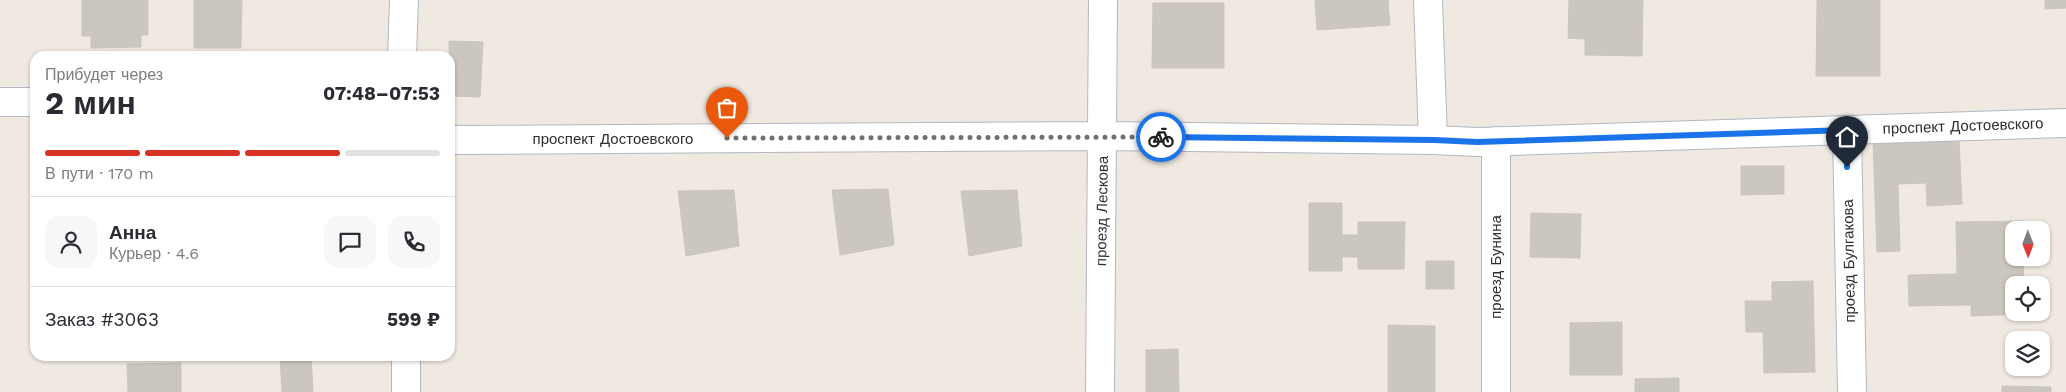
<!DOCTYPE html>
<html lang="ru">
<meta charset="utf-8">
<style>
:root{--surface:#fff;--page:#f7f7f7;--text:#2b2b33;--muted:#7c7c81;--line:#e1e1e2;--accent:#d93025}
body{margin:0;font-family:"Work Sans",sans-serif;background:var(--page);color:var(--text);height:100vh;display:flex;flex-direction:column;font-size:19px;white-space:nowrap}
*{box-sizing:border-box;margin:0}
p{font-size:16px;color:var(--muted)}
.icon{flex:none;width:28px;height:28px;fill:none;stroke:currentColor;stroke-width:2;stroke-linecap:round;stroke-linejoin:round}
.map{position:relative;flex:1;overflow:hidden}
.sheet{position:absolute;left:30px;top:51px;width:425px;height:310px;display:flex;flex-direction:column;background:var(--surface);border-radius:15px;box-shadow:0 1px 4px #0004}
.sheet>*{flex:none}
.needle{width:32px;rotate:179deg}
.tools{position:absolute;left:2005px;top:221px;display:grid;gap:10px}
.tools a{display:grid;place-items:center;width:45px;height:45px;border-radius:10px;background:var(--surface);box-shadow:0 1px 4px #0004;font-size:25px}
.pin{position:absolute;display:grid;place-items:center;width:42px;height:42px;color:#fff;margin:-51px -21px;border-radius:50% 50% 50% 0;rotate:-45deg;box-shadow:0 0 5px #0007}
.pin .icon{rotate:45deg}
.courier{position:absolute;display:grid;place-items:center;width:50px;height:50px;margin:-25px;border:4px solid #1a73e8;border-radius:50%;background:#fff;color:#222;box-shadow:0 1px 6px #0007}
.summary em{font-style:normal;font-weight:700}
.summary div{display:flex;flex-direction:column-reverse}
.summary{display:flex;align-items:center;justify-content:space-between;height:85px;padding:0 15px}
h1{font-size:32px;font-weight:700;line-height:38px}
.bar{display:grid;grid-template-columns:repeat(4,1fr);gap:8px 5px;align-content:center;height:60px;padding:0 15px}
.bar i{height:6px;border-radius:4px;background:var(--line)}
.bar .selected{background:var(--accent)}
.bar p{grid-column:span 4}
.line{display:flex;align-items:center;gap:12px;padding:0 15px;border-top:1px solid var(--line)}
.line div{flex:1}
.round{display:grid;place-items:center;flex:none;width:52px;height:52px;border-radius:15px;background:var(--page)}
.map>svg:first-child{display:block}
</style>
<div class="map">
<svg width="2066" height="392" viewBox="0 0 2066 392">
<rect width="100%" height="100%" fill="#efe9e1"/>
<path fill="#cbc7bf" stroke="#cbc5ba" d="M82,0H148V35H141V47L91,48V36H82Z
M194,0H242L241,48H194Z
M1315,0H1388L1390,25L1317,30Z
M1569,0H1643L1642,56L1585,55V39L1568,38Z
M1817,0H1880V76H1816Z
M2045,0H2066V8L2045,9Z
M1153,3H1224V68H1152Z
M449,41L483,42L480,97L450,96Z
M1959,140L1962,204L1927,206L1926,183L1898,184L1900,251L1877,252L1873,143Z
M1741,166H1784V194L1741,195Z
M888,189L894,245L840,255L832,190Z
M734,190L739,246L686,256L678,191Z
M1017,190L1022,246L969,256L961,191Z
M1309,203H1342V235H1358V222H1405L1404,269H1358V257H1342V271H1309Z
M1531,213L1581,214L1580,258L1530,257Z
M2022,221L2023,230H2014V258H2023L2024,285H2014V312H2024V314L1971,316V305L1909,306L1908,275L1957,274L1956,222Z
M1426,261H1454V289H1426Z
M1813,281L1815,372L1764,373L1763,332H1746L1745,301H1772V282Z
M1622,322V375H1570V323Z
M1388,325L1435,326V392H1388Z
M1178,349L1179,392H1146V350Z
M280,356H311L313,392H282Z
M181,363V392H128L127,364Z
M1679,378V392H1635V379Z
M2002,386L2051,387V392H2002Z"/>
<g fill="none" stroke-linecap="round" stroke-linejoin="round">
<defs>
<path id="minor" d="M1428,0L1433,140
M402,56L404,0
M0,102H35
M1847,130L1852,392
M450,140L1103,136L1433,140L1477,142L2066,123
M406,356V392
M1100,392L1103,0
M1496,392V141"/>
</defs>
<use href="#minor" stroke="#b4b7c1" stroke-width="30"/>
<use href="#minor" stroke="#fff" stroke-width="28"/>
</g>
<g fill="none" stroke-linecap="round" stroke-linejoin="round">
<path stroke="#726f6d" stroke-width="5" stroke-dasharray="0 9" d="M727,138L1161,137"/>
<path stroke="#1a73e8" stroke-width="6" d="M1161,137L1434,140L1477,142L1847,130V167"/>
</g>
<g text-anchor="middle" stroke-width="4" stroke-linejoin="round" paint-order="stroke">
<g font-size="15" fill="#2e2e2e" stroke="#fff">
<text transform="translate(1963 126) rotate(-2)" y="5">проспект Достоевского</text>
<text x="613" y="144">проспект Достоевского</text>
<text transform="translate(1102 211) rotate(-89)" y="5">проезд Лескова</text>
<text transform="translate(1849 261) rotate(-91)" y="5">проезд Булгакова</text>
<text transform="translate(1496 267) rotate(-90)" y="5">проезд Бунина</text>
</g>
</g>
</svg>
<div class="tools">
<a><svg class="needle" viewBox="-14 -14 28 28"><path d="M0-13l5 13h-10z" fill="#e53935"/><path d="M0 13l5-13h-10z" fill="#7c7c81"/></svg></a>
<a><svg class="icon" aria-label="locate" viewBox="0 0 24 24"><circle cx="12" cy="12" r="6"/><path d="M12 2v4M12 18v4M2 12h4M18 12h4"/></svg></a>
<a><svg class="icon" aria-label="layers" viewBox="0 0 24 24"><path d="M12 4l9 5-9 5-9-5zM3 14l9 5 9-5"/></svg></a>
</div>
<div class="pin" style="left:727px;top:138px;background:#ea580c"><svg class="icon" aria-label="bag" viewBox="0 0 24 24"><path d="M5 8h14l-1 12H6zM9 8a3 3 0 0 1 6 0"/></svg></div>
<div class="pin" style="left:1847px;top:167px;background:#1f2937"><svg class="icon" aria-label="home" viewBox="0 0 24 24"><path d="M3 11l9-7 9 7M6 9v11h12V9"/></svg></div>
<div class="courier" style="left:1161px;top:137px"><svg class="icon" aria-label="bike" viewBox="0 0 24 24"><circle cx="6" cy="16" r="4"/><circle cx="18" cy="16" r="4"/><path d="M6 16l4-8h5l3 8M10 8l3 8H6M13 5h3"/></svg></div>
<section class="sheet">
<div class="summary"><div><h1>2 мин</h1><p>Прибудет через</p></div><em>07:48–07:53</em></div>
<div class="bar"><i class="selected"></i><i class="selected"></i><i class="selected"></i><i></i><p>В пути · 170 m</p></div>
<div class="line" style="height:90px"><a class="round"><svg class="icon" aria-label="person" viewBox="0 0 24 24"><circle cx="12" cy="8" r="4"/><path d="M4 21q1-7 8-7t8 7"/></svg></a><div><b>Анна</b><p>Курьер · 4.6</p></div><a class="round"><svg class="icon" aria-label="chat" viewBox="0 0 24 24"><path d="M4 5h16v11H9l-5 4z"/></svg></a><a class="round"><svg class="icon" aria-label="phone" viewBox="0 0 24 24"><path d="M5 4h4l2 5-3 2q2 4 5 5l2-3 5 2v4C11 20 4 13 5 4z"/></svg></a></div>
<div class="line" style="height:65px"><div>Заказ #3063</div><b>599 ₽</b></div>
</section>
</div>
